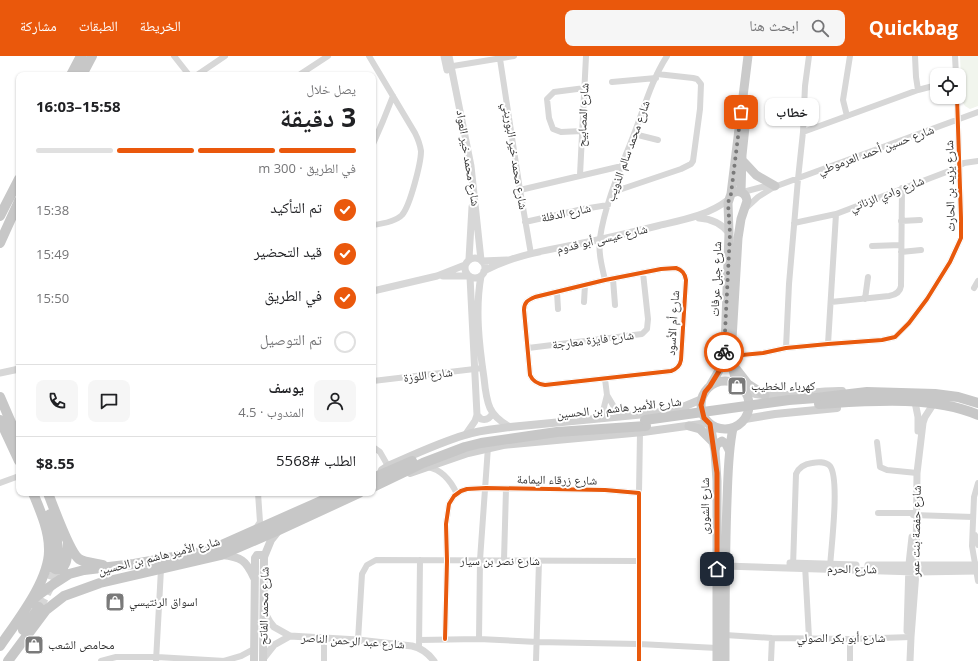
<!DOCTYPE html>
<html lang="ar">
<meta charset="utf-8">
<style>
:root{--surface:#fff;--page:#f6f6f6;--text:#202124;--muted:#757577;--line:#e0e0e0;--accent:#ea580c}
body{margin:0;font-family:"Open Sans","Noto Naskh Arabic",sans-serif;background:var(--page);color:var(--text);direction:rtl;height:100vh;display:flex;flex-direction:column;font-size:15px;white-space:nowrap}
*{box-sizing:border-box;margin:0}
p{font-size:13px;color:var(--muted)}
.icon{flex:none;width:22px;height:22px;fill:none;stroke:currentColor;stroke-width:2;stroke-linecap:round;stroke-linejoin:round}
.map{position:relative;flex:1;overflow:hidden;direction:ltr}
.panel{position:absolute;left:16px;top:16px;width:360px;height:424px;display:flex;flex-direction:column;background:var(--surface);border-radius:8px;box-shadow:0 1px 3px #0004;direction:rtl}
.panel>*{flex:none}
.tools{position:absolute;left:930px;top:12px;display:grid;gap:8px}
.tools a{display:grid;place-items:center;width:36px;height:36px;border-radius:8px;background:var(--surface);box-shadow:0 1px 3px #0004;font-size:20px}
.pin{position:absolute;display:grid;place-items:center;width:34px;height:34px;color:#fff;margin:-17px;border-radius:8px;box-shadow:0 2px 6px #0006}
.courier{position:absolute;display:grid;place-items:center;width:40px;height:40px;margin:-20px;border:3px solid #ea580c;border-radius:50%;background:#fff;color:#222;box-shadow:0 1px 5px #0007}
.bubble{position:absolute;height:28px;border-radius:8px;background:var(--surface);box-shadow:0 1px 3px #0004;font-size:13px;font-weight:700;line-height:28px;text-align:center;direction:rtl}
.headline em{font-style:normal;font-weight:700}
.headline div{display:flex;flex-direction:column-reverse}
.headline{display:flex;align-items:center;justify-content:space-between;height:68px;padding:0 20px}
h1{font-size:26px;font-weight:700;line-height:30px}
.bar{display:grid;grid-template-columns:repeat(4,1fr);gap:6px 4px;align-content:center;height:48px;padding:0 20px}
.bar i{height:5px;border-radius:3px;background:var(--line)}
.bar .selected{background:var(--accent)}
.bar p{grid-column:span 4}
.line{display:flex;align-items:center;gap:10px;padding:0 20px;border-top:1px solid var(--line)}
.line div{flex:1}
.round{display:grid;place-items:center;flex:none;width:42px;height:42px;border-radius:8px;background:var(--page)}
ol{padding:0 20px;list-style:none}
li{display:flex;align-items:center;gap:12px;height:44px}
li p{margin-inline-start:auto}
li .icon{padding:4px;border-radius:50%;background:var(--accent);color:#fff;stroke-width:4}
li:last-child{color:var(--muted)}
li i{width:22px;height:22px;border:2px solid var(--line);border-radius:50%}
header{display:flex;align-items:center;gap:24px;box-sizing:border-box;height:56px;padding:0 20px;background:var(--accent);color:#fff}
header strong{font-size:19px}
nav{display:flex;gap:22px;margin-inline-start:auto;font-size:14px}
.search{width:280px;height:36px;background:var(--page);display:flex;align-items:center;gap:10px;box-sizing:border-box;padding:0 14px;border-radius:8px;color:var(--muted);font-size:15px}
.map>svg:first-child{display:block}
</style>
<header>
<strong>Quickbag</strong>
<div class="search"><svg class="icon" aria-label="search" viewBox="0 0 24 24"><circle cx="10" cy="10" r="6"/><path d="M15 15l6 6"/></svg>ابحث هنا</div>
<nav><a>الخريطة</a><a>الطبقات</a><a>مشاركة</a></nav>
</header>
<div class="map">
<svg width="978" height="605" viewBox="0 0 978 605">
<rect width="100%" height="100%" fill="#fff"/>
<path fill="#f1f5ed" d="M960,0H978V50L970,53L965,50L962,45Z"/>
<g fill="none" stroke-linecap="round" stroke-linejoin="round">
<path stroke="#d6d6d6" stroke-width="10" stroke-dasharray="10 5" stroke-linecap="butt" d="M39,551L50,530L58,507"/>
<path stroke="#d7d7d7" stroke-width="6" d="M174,0L189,19
M369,0L415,77C418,83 420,88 421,95C421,107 410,150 402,159C396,165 381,168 373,169
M915,0L916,21L918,34
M955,0L956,19
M500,3L520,134L531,198
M447,11L514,0
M197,19L225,0
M299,19L328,0
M612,26L656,22
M847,60L843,44L850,0
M582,75L561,76L553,73L549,62L547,43L554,36L585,32
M803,76L918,34L937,29
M634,78L658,84
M373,88L383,65L393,40
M580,119L586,0
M520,134L622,110
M613,136L681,113L691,108L693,105L700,53L701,28L697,23L693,22L657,18
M743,136L762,131H772
M746,152L758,141L774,131L978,56
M901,165L920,164
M525,166L583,153L608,149
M794,167L836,158L949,115L964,107L978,105
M872,190L901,189
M901,196L921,194
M676,212C682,214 685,217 686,224L681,304C680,310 677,313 671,315L545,329C538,328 533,326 530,319L524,254C524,246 528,244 535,241L605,224L661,213Z
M613,223L615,249
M605,224C602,211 598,196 600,182C605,147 621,112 634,78C644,52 652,23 667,0
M974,232L978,225
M557,236L558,253
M865,243L868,221
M584,246L585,229
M831,246L889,240C895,239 900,237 901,230L902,132
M828,288L836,158
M528,292L642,278L647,273L648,263L643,217
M786,292L789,228L798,123L803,76L805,30L809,0
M731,300L763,297L786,292L828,288L882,284L895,281L909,267L927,243L950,206L961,182V162L957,41
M605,323L607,339L620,361
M373,325L483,312
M599,363L603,355L607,339
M877,386L880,411L887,414L917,417
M373,391L380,396L388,410
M428,411C443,414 451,425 457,438
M0,427L19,420
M978,427L974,441L972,490L978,525
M639,437L640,376
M878,457H913
M913,459L973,461
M256,472L260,466L258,437
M975,479L978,489
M504,504L506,433
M805,509L809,582
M793,511L796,418C799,411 804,408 812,407C818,406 825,405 830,410C840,423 831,493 830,511
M725,579L772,582L850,583L911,581
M445,583L447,505L446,468L449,448L454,440L461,435L467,433L486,432L605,434L639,437V605
M479,583L480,504L488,391
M358,584L362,518L367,509L376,504L638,505
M419,584L479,583L537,586L639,588L717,592
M419,592L420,504
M101,605L116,601H157L225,605
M156,605L161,513
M224,605L241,600L254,593
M324,605V583
M536,605L539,505
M771,605L772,582
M850,605V583"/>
<path stroke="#d7d7d7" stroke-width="7" d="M444,0L447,14
M449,0L471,110L481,204
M699,162C712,163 721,167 729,177
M465 212a10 10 0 1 1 20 0a10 10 0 1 1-20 0Z
M469,203L472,151
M482,205L507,204
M484,215C515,198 550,194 583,187C608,182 633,176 657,170C682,164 707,160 728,144
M443,220H468
M481,220C475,253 479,288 484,322C485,332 486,343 490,352C494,361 501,366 510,371
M373,235L437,220L465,209
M0,317L19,313
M915,346L918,361V375
M477,359L481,363C487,365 490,362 493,357
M466,378L475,365L477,359L470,221
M790,507L856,509
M868,509H978
M725,510L916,516L978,515
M265,557L270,566L274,571L290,580L358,584L412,590C421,592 428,597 434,605
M907,575L909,508L912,481
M263,603L274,589L290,580
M910,605L911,581L916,516L917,417L923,367L925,361L934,347"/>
<path stroke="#d0d0d0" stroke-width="8" d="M745,335C775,346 810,334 842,335
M745,363L775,358L837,352
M410,417L468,397L503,389L643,376L708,367
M380,419L382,414L388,410C413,399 438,387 465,379C479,374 495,373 510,371L656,357L683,351L702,343
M222,499C241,501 246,504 254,522
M254,605L255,509V502L257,499H262L264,501
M263,605L264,501L271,484L279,474"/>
<path stroke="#cacaca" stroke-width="9" d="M742,104L756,119L775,130
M741,136L742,99L745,71
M731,138L748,0
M734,310L748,328L765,339
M701 349a24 24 0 1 1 48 0a24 24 0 1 1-48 0Z
M710,330L721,311L725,292L729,177L728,147L731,138C738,133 746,136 747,145L741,163L738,182L731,300L732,311L737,328
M710,368L715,395L717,425V605
M689,370L700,373L713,386
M715,395L716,389L722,385L726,388L729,394
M725,605C725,552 725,499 727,445C728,421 728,396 733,372"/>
<path stroke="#c7c7c7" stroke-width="10" d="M71,19L81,0
M82,19L92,0
M0,160L19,123
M0,187L19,145
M0,341L19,385
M816,342L867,336L935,338L958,341L978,347
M819,348C868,345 931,339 978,359
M0,364L19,405
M373,422L412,405
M373,431L423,407L465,391L481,387L557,376L646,370
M48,437C53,450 70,497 79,503C85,507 95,507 103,509
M50,458C57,475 58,489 58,507
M51,500L52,509L55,513C69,515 67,496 68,486
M28,549L37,540L55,527L69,518L84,514L134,508L208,495L339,437
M23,574L39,551
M0,590C17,565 50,524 49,493C49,474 40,454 33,437
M8,605L46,554L64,540L100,527L221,499L279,474L359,437"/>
<path stroke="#c7c7c7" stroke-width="10" d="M645,364L789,344L816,342"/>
<defs>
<path id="cycleway" d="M676,212C682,214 685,217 686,224L681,304C680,310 677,313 671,315L545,329C538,328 533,326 530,319L524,254C524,246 528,244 535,241L605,224L661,213Z
M731,300L763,297L786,292L828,288L882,284L895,281L909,267L927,243L950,206L961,182V162L957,41
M445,583L447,505L446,468L449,448L454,440L461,435L467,433L486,432L605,434L639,437V605"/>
</defs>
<use href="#cycleway" stroke="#fff" stroke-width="6"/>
<use href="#cycleway" stroke="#e8590c" stroke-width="4"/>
</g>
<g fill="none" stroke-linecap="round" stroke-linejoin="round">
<path stroke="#7a7a7a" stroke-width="4" stroke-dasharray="0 7.2" d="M724,296L730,177L728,147L731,138L741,56"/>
<path stroke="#ea580c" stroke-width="5" d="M717,513V417L710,368L704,362L701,349L705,336L710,330L721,312L724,296"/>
</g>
<defs>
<symbol id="shop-square" viewBox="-11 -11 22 22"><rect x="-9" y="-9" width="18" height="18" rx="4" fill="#7a7a7a" stroke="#fff"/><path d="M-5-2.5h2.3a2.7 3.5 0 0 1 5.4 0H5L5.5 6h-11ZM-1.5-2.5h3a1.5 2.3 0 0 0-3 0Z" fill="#fff"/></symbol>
</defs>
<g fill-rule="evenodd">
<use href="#shop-square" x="726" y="319" width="22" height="22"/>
<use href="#shop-square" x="104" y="535" width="22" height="22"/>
<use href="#shop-square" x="23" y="578" width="22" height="22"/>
</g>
<g text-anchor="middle" stroke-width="4" stroke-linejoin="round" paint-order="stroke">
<g font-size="12" fill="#333" stroke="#fff">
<text transform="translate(583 59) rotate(-87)" y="4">شارع المصابيح</text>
<text transform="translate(876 94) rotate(-20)" y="4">شارع حسين أحمد العرموطي</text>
<text transform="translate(628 95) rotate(-70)" y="4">شارع محمد سالم الذويب</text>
<text transform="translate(515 100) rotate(81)" y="4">شارع محمد خير البوريني</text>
<text transform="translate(468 102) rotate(81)" y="4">شارع محمد خير العواد</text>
<text transform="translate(950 130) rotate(-91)" y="4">شارع يزيد بن الحارث</text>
<text transform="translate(887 138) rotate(-21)" y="4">شارع وادي الزناتي</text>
<text transform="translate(566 157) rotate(-12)" y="4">شارع الدفلة</text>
<text transform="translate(602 183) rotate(-13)" y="4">شارع عيسى أبو قدوم</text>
<text transform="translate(716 223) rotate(-88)" y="4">شارع جبل عرفات</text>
<text transform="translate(673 267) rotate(-86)" y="4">شارع أم الأسود</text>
<text transform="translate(593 284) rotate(-7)" y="4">شارع فايزة معارجة</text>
<text transform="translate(428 319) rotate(-7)" y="4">شارع اللوزة</text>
<text transform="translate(619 352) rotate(-6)" y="4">شارع الأمير هاشم بن الحسين</text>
<text transform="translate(557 424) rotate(1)" y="4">شارع زرقاء اليمامة</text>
<text transform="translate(705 450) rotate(-90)" y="4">شارع الشورى</text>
<text transform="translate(916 475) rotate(-89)" y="4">شارع حفصة بنت عمر</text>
<text transform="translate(159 500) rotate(-14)" y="4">شارع الأمير هاشم بن الحسين</text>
<text x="500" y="509">شارع نصر بن سيار</text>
<text transform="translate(852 513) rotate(1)" y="4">شارع الحرم</text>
<text transform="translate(264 550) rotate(-89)" y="4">شارع محمد الفاتح</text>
<text x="841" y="586">شارع أبو بكر الصولي</text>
<text transform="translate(353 585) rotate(4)" y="4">شارع عبد الرحمن الناصر</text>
</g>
<g font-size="12" fill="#333" stroke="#fff" text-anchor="start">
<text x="751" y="334">كهرباء الخطيب</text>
<text x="129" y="550">اسواق الرنتيسي</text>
<text x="48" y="593">محامص الشعب</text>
</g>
</g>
</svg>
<div class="tools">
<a><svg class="icon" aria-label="locate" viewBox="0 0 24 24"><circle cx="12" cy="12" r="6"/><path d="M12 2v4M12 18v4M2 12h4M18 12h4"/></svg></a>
</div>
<div class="pin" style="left:741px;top:56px;background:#ea580c"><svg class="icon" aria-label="bag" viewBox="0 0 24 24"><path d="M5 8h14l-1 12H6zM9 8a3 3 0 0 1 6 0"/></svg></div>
<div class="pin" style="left:717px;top:513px;background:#1f2937"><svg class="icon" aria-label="home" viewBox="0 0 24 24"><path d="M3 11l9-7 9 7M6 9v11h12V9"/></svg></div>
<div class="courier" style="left:724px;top:296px"><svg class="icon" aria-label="bike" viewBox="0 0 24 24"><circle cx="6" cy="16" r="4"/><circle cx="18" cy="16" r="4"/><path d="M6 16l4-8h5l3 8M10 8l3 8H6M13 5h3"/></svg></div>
<div class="bubble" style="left:765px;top:42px;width:54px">خطاب</div>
<section class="panel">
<div class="headline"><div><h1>3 دقيقة</h1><p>يصل خلال</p></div><em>15:58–16:03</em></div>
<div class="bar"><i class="selected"></i><i class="selected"></i><i class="selected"></i><i></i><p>في الطريق · 300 m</p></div>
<ol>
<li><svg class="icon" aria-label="check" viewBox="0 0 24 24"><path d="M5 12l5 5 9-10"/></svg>تم التأكيد<p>15:38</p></li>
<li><svg class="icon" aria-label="check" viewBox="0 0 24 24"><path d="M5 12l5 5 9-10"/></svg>قيد التحضير<p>15:49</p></li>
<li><svg class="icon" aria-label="check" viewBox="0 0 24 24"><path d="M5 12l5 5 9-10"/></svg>في الطريق<p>15:50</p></li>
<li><i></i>تم التوصيل</li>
</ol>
<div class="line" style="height:72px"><a class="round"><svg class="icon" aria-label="person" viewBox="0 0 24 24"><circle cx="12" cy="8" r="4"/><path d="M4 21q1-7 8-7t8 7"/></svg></a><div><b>يوسف</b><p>المندوب · 4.5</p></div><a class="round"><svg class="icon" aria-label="chat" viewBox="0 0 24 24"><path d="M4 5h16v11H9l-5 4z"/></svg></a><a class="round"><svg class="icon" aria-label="phone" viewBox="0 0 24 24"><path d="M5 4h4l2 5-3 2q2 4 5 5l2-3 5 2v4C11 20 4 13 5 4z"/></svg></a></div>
<div class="line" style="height:52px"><div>الطلب #5568</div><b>$8.55</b></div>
</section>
</div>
